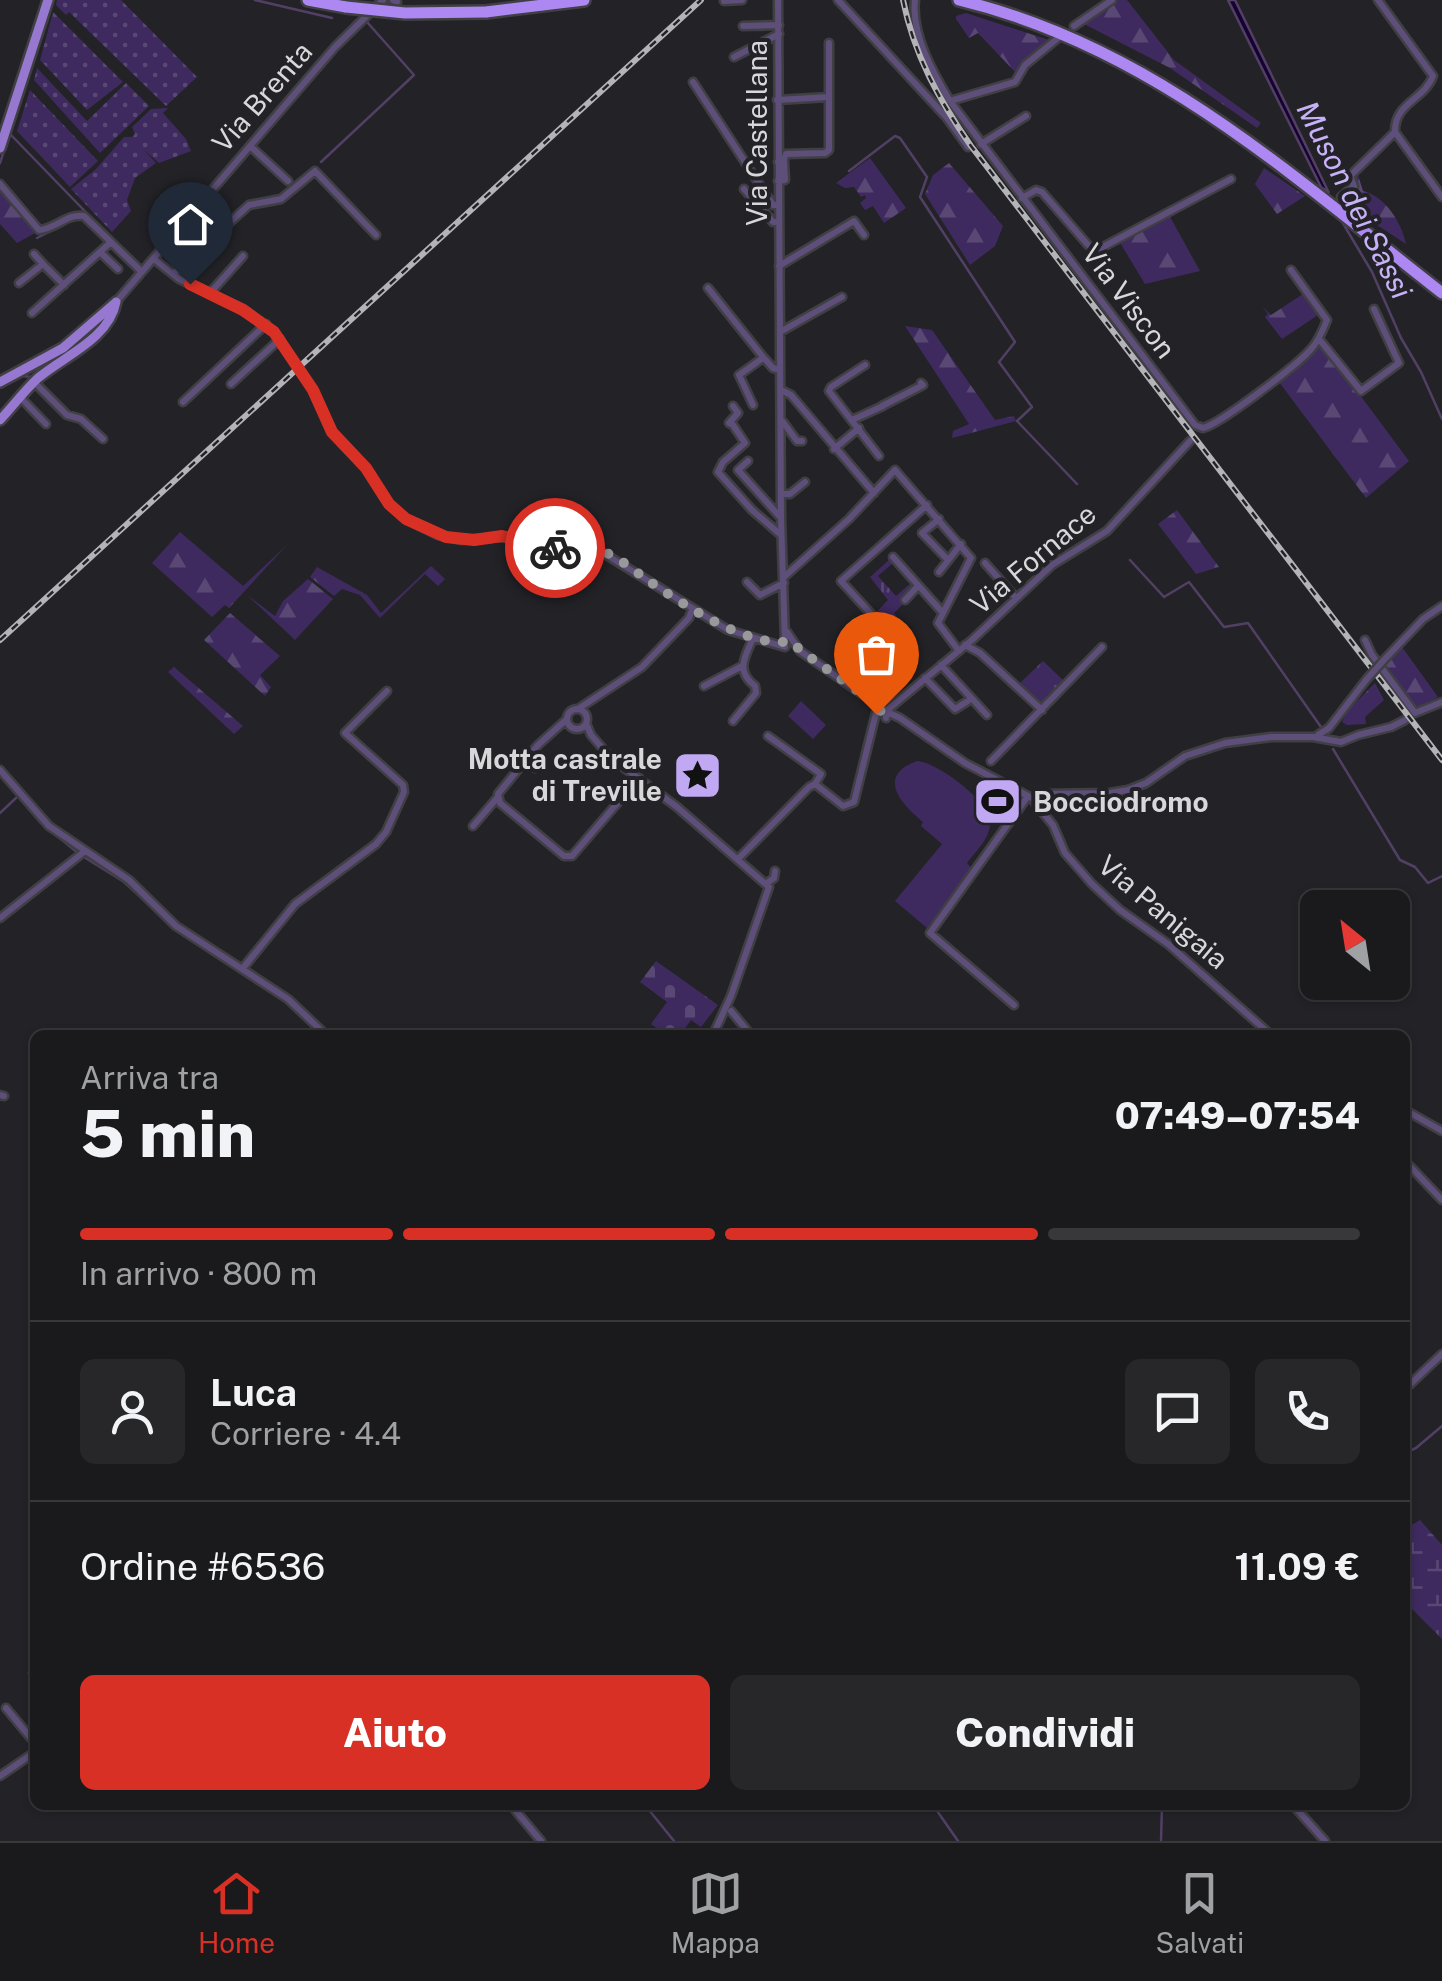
<!DOCTYPE html>
<html lang="it">
<meta charset="utf-8">
<style>
:root{--surface:#1a1a1d;--page:#27272a;--text:#f1f3f6;--muted:#9fa1a4;--line:#38383b;--accent:#d93025}
body{margin:0;font-family:"Public Sans",sans-serif;background:var(--page);color:var(--text);height:100vh;display:flex;flex-direction:column;font-size:38px;white-space:nowrap}
*{box-sizing:border-box;margin:0}
p{font-size:32px;color:var(--muted)}
.icon{flex:none;width:55px;height:55px;fill:none;stroke:currentColor;stroke-width:2;stroke-linecap:round;stroke-linejoin:round}
.map{position:relative;flex:1;overflow:hidden}
.panel{position:absolute;left:30px;top:1030px;width:1380px;height:780px;display:flex;flex-direction:column;background:var(--surface);border-radius:15px;box-shadow:0 2px 8px #0004,0 0 0 2px var(--line)}
.panel>*{flex:none}
.needle{width:65px;rotate:330deg}
.buttons{position:absolute;left:1300px;top:890px;display:grid;gap:20px}
.buttons a{display:grid;place-items:center;width:110px;height:110px;border-radius:15px;background:var(--surface);box-shadow:0 2px 8px #0004,0 0 0 2px var(--line);font-size:50px}
.pin{position:absolute;display:grid;place-items:center;width:85px;height:85px;color:#fff;margin:-102px -42px;border-radius:50% 50% 50% 0;rotate:-45deg;box-shadow:0 0 10px #0007}
.pin .icon{rotate:45deg}
.courier{position:absolute;display:grid;place-items:center;width:100px;height:100px;margin:-50px;border:8px solid #d93025;border-radius:50%;background:#fff;color:#222;box-shadow:0 2px 12px #0007}
.headline em{font-style:normal;font-weight:800}
.headline div{display:flex;flex-direction:column-reverse}
.headline{display:flex;align-items:center;justify-content:space-between;height:170px;padding:0 50px}
h1{font-size:65px;font-weight:800;line-height:75px}
.bar{display:grid;grid-template-columns:repeat(4,1fr);gap:15px 10px;align-content:center;height:120px;padding:0 50px}
.bar i{height:12px;border-radius:8px;background:var(--line)}
.bar .on{background:var(--accent)}
.bar p{grid-column:span 4}
.line{display:flex;align-items:center;gap:25px;padding:0 50px;border-top:2px solid var(--line)}
.line div{flex:1}
.round{display:grid;place-items:center;flex:none;width:105px;height:105px;border-radius:15px;background:var(--page)}
.cta{display:flex;gap:20px;margin-top:auto;padding:20px 50px}
.cta a{flex:1;height:115px;border-radius:15px;background:var(--accent);color:#fff;font-size:40px;font-weight:800;line-height:115px;text-align:center}
.cta a+a{background:var(--page);color:var(--text)}
.tab-bar{display:flex;justify-content:space-around;align-items:center;height:140px;border-top:2px solid var(--line);background:var(--surface);font-size:28px;color:var(--muted)}
.tab-bar a{display:grid;justify-items:center;gap:5px}
.tab-bar .on{color:var(--accent)}
.map>svg:first-child{display:block}
</style>
<div class="map">
<svg width="1442" height="1841" viewBox="0 0 1442 1841">
<defs>
<pattern id="grass-dots" width="8" height="8" patternUnits="userSpaceOnUse" patternTransform="scale(2.5)"><rect width="8" height="8" fill="#3e2a5e"/><path d="M2 2h.1M6 6h.1" fill="none" stroke="#594874" stroke-width="1.8" stroke-linecap="round"/></pattern>
<pattern id="forest-firs" width="22" height="20" patternUnits="userSpaceOnUse" patternTransform="scale(2.5)"><rect width="22" height="20" fill="#3e2a5e"/><path d="M5 1l3.5 6h-7zM16 11l3.5 6h-7z" fill="#594874"/></pattern>
<pattern id="wetland-marsh" width="20" height="14" patternUnits="userSpaceOnUse" patternTransform="scale(2.5)"><rect width="20" height="14" fill="#3e2a5e"/><path d="M1 5h8M5 5V1M11 12h8M15 12V8" fill="none" stroke="#594874"/></pattern>
<pattern id="cemetery-stones" width="16" height="16" patternUnits="userSpaceOnUse" patternTransform="scale(2.5)"><rect width="16" height="16" fill="#3e2a5e"/><path d="M2 7V4a2 2 0 0 1 4 0v3zM10 15v-3a2 2 0 0 1 4 0v3z" fill="#594874"/></pattern>
<pattern id="park-tufts" width="24" height="20" patternUnits="userSpaceOnUse" patternTransform="scale(2.5)"><rect width="24" height="20" fill="#3e2a5e"/><path d="M3 7l-1-3M5 7V3M7 7l1-3M15 17l-1-3M17 17v-4M19 17l1-3" fill="none" stroke="#594874"/></pattern>
</defs>
<rect width="100%" height="100%" fill="#232227"/>
<path fill="url(#grass-dots)" d="M57,0H121L197,77L166,106L69,12L66,15L56,5Z
M53,12L123,82L87,110L40,60Z
M37,68L87,121L126,83L149,106L100,153L34,80Z
M30,90L98,161L70,187L17,131Z
M168,108L163,113L186,139L191,151L159,163L144,150L156,163L135,178L127,200L131,211L112,232L71,189L96,169L124,137H132L135,134L132,127L151,109Z"/>
<path fill="url(#forest-firs)" d="M1114,0H1127L1174,60L1261,123L1257,128L1170,68L1082,23Z
M966,13L1052,41L1017,74L978,33L969,38L956,19V16Z
M870,158L906,208L884,223L873,206L865,210L860,203L866,198L865,195L861,197L854,187L845,188L836,183Z
M949,163L1003,226L995,246L970,265L925,194L933,175Z
M1264,168L1305,196L1277,214L1255,184Z
M1357,172L1363,191C1385,196 1402,223 1406,244L1357,212L1344,197L1355,188L1351,176Z
M0,188L37,232L17,243L0,224Z
M1169,215L1200,271L1145,284L1119,241Z
M1306,292L1321,313L1282,339L1265,317L1268,314L1262,306L1271,315Z
M905,326L932,330L995,420L1014,416L1016,421L952,438L953,431L969,424Z
M1322,344L1409,461L1366,498L1279,382Z
M1177,510L1219,567L1196,574L1158,524Z
M180,532L243,586L287,545L229,608L225,605L212,617L152,563Z
M431,566L445,579L438,586L425,574L380,618L360,595L342,589L334,596L310,577L317,567L367,595L381,613Z
M308,579L333,599L295,640L247,595L275,616L283,601Z
M230,613L280,656L260,675L271,687L265,696L204,640Z
M1402,647L1438,697L1416,709L1383,666Z
M174,667L243,726L234,734L168,672Z
M1375,683L1384,700L1365,717L1366,724L1347,725L1342,722L1348,710Z"/>
<path fill="url(#wetland-marsh)" d="M1420,1520L1442,1545V1639L1405,1602V1529Z"/>
<path fill="url(#cemetery-stones)" d="M656,961L718,1005L701,1027L691,1020L680,1035H666L651,1024L667,1002L640,982Z"/>
<path fill="url(#park-tufts)" d="M890,559L893,563L878,576L896,596L912,582L915,586L905,594L906,601L894,613L902,624L866,654L845,638L862,627L888,600L870,577Z
M1043,661L1064,681L1043,704L1019,684Z"/>
<path fill="#3e2a5e" d="M801,701L826,725L813,739L788,716Z
M917,761C937,762 989,801 990,821C991,838 976,851 967,863L973,870L927,928L895,901L942,844L921,826L923,822C902,805 875,776 917,761Z"/>
<path fill="#170032" stroke="#514064" stroke-width="2.5" d="M1228,0H1235L1329,193L1321,187Z"/>
<g fill="none" stroke-linecap="round" stroke-linejoin="round">
<path stroke="#514064" stroke-width="2.5" d="M255,0L332,18
M371,6L377,0
M337,41L356,20
M11,135L107,234
M321,162L414,75L367,22
M0,163L44,27
M849,171L895,136L900,138L927,177L920,197L1015,342L999,362L1032,407L1017,421L1077,484
M1341,220L1372,272L1401,338L1421,372L1442,419
M37,238L53,230
M114,299L137,271
M12,381L21,376L33,377
M1130,560L1164,597L1189,582L1224,627L1248,623L1321,727
M1333,749L1400,860L1415,867L1428,883L1442,876
M0,775L40,822L78,853
M0,813L16,798
M84,857L124,882L177,930
M309,1023L320,1035
M1405,1453L1416,1448L1442,1426
M645,1805L674,1841
M933,1805L958,1841
M1161,1841L1162,1805"/>
<defs>
<path id="minor" d="M393,0L397,2
M778,0L781,518L785,641
M838,0L947,118L968,147
M915,0C911,34 933,73 950,101L1195,425L1203,428C1220,424 1299,364 1312,348C1319,340 1323,330 1327,320L1291,270
M1378,0L1433,76C1424,100 1394,103 1395,132L1442,197
M724,1L742,0
M743,26L779,25
M1074,26L1112,0
M734,57L779,34
M693,82L767,196L773,205H778
M777,100L829,97
M950,101L1015,82L1025,65L1058,38
M981,144L1026,116
M250,146L288,181
M778,162H783L786,154L825,153L829,150V43
M778,181L785,180L784,161
M0,184L39,230C56,229 67,213 84,216L142,272
M744,189L773,222H779
M1341,197L1354,186L1350,176L1395,132
M1022,198L1036,190L1042,192L1088,245L1099,249L1231,179
M100,252L118,269
M34,254L43,264
M154,259L179,279L243,309L274,332L313,390L332,433L366,468L389,504L406,519L438,535L461,540L502,537L545,547L600,551L728,630L785,647
M779,266L854,221L864,235
M173,274L249,205L281,199L315,171L376,235
M19,283L43,264L64,285
M708,288L763,357L773,368L780,370
M211,292L243,256
M116,302L335,47L383,0
M32,313L111,242
M780,332L842,297
M1319,339L1361,391L1399,363L1374,309
M865,365L831,387L829,391L879,456
M34,382L67,415L81,419L103,439
M231,384L280,339
M781,390L791,395L874,493
M20,397L46,424
M183,402L266,324
M753,405L739,375L763,358
M733,406L738,413L729,423L733,425L745,443L723,462L718,472L752,510L781,535
M882,406L923,385L921,383
M852,420L883,406
M783,422L797,441H802
M834,449L859,428
M748,461L738,470L781,518
M781,494H790L805,482
M939,519L922,533L948,560
M893,557L943,613
M985,563L1016,598
M939,572L961,544
M784,577L849,519L895,470L971,558L938,623L959,651
M747,582L760,595L784,583
M905,600L918,586
M873,616L841,581L927,505
M787,632L800,651L885,710L886,718
M1365,640L1372,655L1415,713L1442,702
M965,645L980,653L1042,710
M1383,661L1423,619L1442,606
M941,665L987,715
M925,678L955,709L968,701
M704,686L742,666
M578,709L642,667L689,618L692,610
M567 719a10 10 0 1 1 20 0a10 10 0 1 1-20 0Z
M886,711L972,640L1052,565L1107,531L1190,441
M887,712L900,718L965,763L1028,796
M567,719L538,745L498,794L500,803L564,856H572L639,778
M733,721L756,693L755,686C735,671 745,657 753,638
M586,723L591,735L611,758L677,807L769,887L731,996L713,1035
M1318,735L1329,728L1366,680
M768,736L821,774L815,784
M525,761L535,768
M991,761L1102,647
M0,770L49,826L129,880L176,926L288,999L326,1035
M815,784L843,806L854,802L876,713
M1037,793L1042,799L1036,803L1032,798Z
M1039,794L1110,793L1128,790L1146,783L1185,756L1225,743L1271,737H1313L1341,742L1358,735L1391,727L1405,720
M1035,803L1053,825L1065,853L1092,884L1120,910L1168,944L1271,1035
M473,826L497,798
M738,859L809,787L815,784
M767,883L774,878L775,871
M0,918L85,851
M243,968L295,904L376,844L386,832L404,792L403,785L345,733L387,691
M1014,1005L930,933L1028,796
M731,1011L751,1035
M0,1095L4,1096
M1405,1110L1442,1131
M1405,1161L1442,1200
M1405,1389L1442,1354
M33,1673L35,1676
M6,1708L35,1743
M0,1776L35,1752
M511,1805L541,1841
M1293,1805L1325,1841"/>
<path id="major" d="M0,148L48,0
M0,382L63,348L114,304
M0,420C13,406 24,391 38,378C64,356 109,339 116,302"/>
<path id="highway" d="M308,0L346,7
M959,0C1151,46 1291,175 1442,293
M486,12L584,0"/>
</defs>
<use href="#minor" stroke="#403f44" stroke-width="11"/>
<use href="#major" stroke="#403f44" stroke-width="14"/>
<use href="#highway" stroke="#403f44" stroke-width="16"/>
<use href="#minor" stroke="#5d4f79" stroke-width="6"/>
<use href="#major" stroke="#9778d0" stroke-width="9"/>
<use href="#highway" stroke="#ad88f3" stroke-width="11"/>
<defs>
<path id="rail" d="M903,0C914,55 939,100 971,146L1442,760
M0,640L701,0"/>
</defs>
<use href="#rail" stroke="#b4b3b7" stroke-width="6"/>
<use href="#rail" stroke="#232227" stroke-width="2.5" stroke-dasharray="8" stroke-linecap="butt"/>
<defs>
<path id="minor-bridge" d="M1366,680L1383,661"/>
<path id="highway-bridge" d="M346,7L405,13L486,12"/>
</defs>
<use href="#minor-bridge" stroke="#403f44" stroke-width="11" stroke-linecap="butt"/>
<use href="#highway-bridge" stroke="#403f44" stroke-width="16" stroke-linecap="butt"/>
<use href="#minor-bridge" stroke="#5d4f79" stroke-width="6"/>
<use href="#highway-bridge" stroke="#ad88f3" stroke-width="11"/>
</g>
<g fill="none" stroke-linecap="round" stroke-linejoin="round">
<path stroke="#99989b" stroke-width="10" stroke-dasharray="0 18" d="M555,548C573,550 591,546 609,554C623,561 636,572 649,581C684,605 749,649 791,641L800,650L883,709L876,714"/>
<path stroke="#d93025" stroke-width="12" d="M190,284L243,310L274,332L313,390L332,432L366,468L389,504L406,519L446,537L474,540L502,536L555,548"/>
</g>
<defs>
<symbol id="sight-square" viewBox="-11 -11 22 22"><rect x="-9" y="-9" width="18" height="18" rx="4" fill="#c0a8f3" stroke="#232227"/><path d="M0-6L1.8-2.2L6-1.7L2.9 1.2L3.7 5.4L0 3.3L-3.7 5.4L-2.9 1.2L-6-1.7L-1.8-2.2Z" fill="#111"/></symbol>
<symbol id="stadium-square" viewBox="-11 -11 22 22"><rect x="-9" y="-9" width="18" height="18" rx="4" fill="#c0a8f3" stroke="#232227"/><path d="M0-5a6.5 5 0 1 0 0 10a6.5 5 0 1 0 0-10ZM-3.5-1.8h7v3.6h-7Z" fill="#111"/></symbol>
</defs>
<g fill-rule="evenodd">
<use href="#sight-square" x="670" y="748" width="55" height="55"/>
<use href="#stadium-square" x="970" y="774" width="55" height="55"/>
</g>
<g text-anchor="middle" stroke-width="8" stroke-linejoin="round" paint-order="stroke">
<g font-size="28" fill="#d8d7da" stroke="#232227">
<text transform="translate(262 97) rotate(-49)" y="10">Via Brenta</text>
<text transform="translate(757 133) rotate(-90)" y="10">Via Castellana</text>
<text transform="translate(1129 301) rotate(53)" y="10">Via Viscon</text>
<text transform="translate(1033 559) rotate(-40)" y="10">Via Fornace</text>
<text transform="translate(1163 912) rotate(40)" y="10">Via Panigaia</text>
</g>
<g font-size="28" font-weight="bold" fill="#d8d7da" stroke="#232227" text-anchor="end">
<text x="662" y="769">Motta castrale<tspan x="662" dy="32">di Treville</tspan></text>
<text x="1033" y="812" text-anchor="start">Bocciodromo</text>
</g>
<g font-size="30" font-style="italic" fill="#c7b1f7" stroke="#232227">
<text transform="translate(1354 200) rotate(63)" y="10">Muson dei Sassi</text>
</g>
</g>
</svg>
<div class="buttons">
<a><svg class="needle" viewBox="-14 -14 28 28"><path d="M0-13l5 13h-10z" fill="#e53935"/><path d="M0 13l5-13h-10z" fill="#9fa1a4"/></svg></a>
</div>
<div class="pin" style="left:876px;top:714px;background:#ea580c"><svg class="icon" aria-label="bag" viewBox="0 0 24 24"><path d="M5 8h14l-1 12H6zM9 8a3 3 0 0 1 6 0"/></svg></div>
<div class="pin" style="left:190px;top:284px;background:#1f2937"><svg class="icon" aria-label="home" viewBox="0 0 24 24"><path d="M3 11l9-7 9 7M6 9v11h12V9"/></svg></div>
<div class="courier" style="left:555px;top:548px"><svg class="icon" aria-label="bike" viewBox="0 0 24 24"><circle cx="6" cy="16" r="4"/><circle cx="18" cy="16" r="4"/><path d="M6 16l4-8h5l3 8M10 8l3 8H6M13 5h3"/></svg></div>
<section class="panel">
<div class="headline"><div><h1>5 min</h1><p>Arriva tra</p></div><em>07:49–07:54</em></div>
<div class="bar"><i class="on"></i><i class="on"></i><i class="on"></i><i></i><p>In arrivo · 800 m</p></div>
<div class="line" style="height:180px"><a class="round"><svg class="icon" aria-label="person" viewBox="0 0 24 24"><circle cx="12" cy="8" r="4"/><path d="M4 21q1-7 8-7t8 7"/></svg></a><div><b>Luca</b><p>Corriere · 4.4</p></div><a class="round"><svg class="icon" aria-label="chat" viewBox="0 0 24 24"><path d="M4 5h16v11H9l-5 4z"/></svg></a><a class="round"><svg class="icon" aria-label="phone" viewBox="0 0 24 24"><path d="M5 4h4l2 5-3 2q2 4 5 5l2-3 5 2v4C11 20 4 13 5 4z"/></svg></a></div>
<div class="line" style="height:130px"><div>Ordine #6536</div><b>11.09 €</b></div>
<div class="cta"><a>Aiuto</a><a>Condividi</a></div>
</section>
</div>
<nav class="tab-bar">
<a class="on"><svg class="icon" aria-label="home" viewBox="0 0 24 24"><path d="M3 11l9-7 9 7M6 9v11h12V9"/></svg>Home</a>
<a><svg class="icon" aria-label="map" viewBox="0 0 24 24"><path d="M3 6l6-2 6 2 6-2v14l-6 2-6-2-6 2zM9 4v14M15 6v14"/></svg>Mappa</a>
<a><svg class="icon" aria-label="saved" viewBox="0 0 24 24"><path d="M7 4h10v16l-5-4-5 4z"/></svg>Salvati</a>
</nav>
